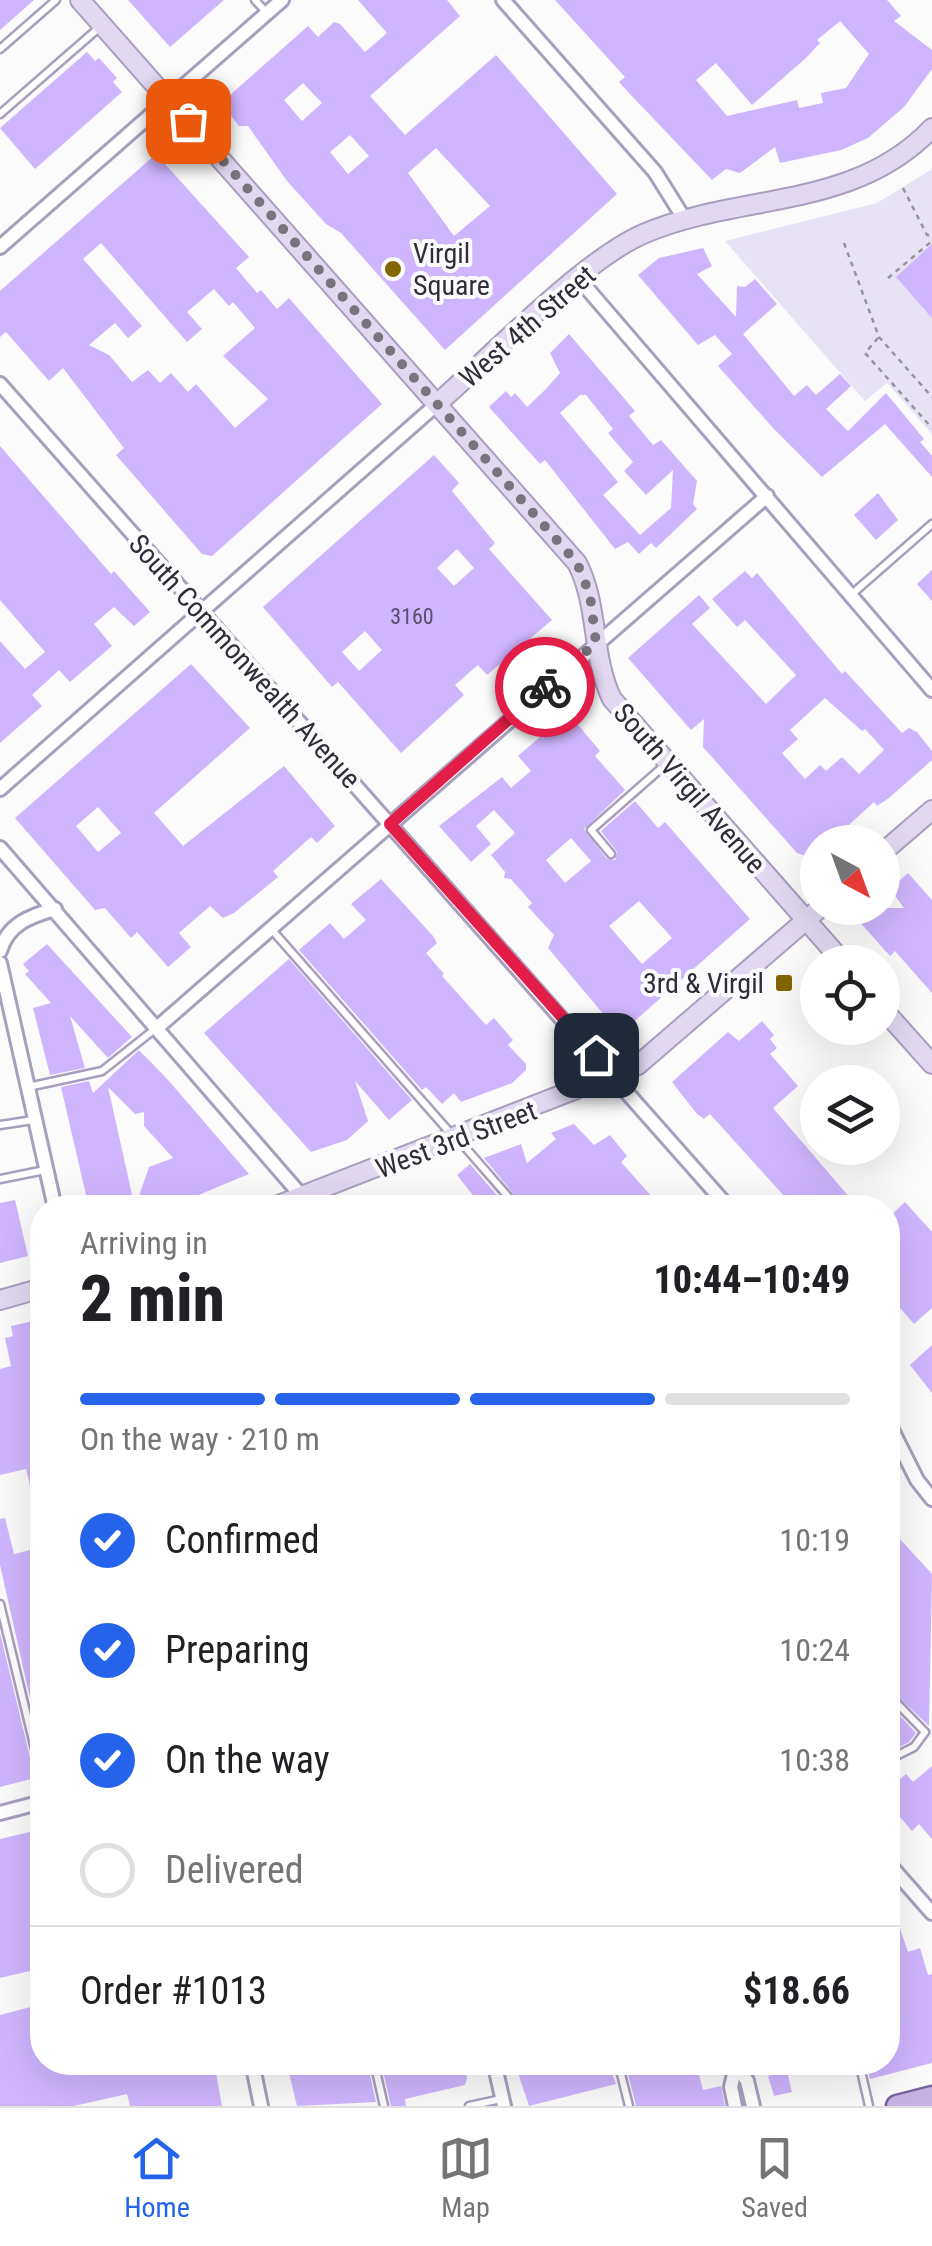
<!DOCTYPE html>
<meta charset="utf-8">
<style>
:root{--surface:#fff;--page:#f6f6f6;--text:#202124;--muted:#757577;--line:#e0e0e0;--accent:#2563eb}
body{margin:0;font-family:"Roboto Condensed",sans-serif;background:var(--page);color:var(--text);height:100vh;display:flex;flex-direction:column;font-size:38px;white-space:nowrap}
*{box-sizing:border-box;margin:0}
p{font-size:32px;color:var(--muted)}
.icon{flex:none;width:55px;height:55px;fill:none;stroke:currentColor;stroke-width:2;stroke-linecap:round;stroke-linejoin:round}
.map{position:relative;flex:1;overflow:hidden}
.panel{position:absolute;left:30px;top:1195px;width:870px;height:880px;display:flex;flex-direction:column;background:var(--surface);border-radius:40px;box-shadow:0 10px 40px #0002}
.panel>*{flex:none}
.needle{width:65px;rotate:139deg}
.buttons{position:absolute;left:800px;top:825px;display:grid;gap:20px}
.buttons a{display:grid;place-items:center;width:100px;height:100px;border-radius:50%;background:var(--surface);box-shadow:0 10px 40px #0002;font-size:50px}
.pin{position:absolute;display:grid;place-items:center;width:85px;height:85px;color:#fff;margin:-42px;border-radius:20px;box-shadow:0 5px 15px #0006}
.courier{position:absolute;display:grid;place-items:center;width:100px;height:100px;margin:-50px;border:8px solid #e11d48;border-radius:50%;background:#fff;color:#222;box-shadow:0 2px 12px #0007}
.overview em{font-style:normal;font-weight:800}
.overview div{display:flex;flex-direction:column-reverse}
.overview{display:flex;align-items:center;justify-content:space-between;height:170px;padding:0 50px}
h1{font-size:65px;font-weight:800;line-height:75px}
.bar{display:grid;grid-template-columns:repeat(4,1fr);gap:15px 10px;align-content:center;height:120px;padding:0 50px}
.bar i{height:12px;border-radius:8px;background:var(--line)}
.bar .active{background:var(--accent)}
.bar p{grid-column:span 4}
.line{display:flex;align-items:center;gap:25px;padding:0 50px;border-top:2px solid var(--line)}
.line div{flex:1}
ol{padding:0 50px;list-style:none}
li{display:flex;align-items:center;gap:30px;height:110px}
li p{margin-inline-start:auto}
li .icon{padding:10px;border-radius:50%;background:var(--accent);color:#fff;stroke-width:4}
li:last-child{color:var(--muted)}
li i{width:55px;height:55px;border:5px solid var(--line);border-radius:50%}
.tab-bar{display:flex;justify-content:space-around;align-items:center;height:140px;border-top:2px solid var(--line);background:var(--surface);font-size:28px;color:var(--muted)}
.tab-bar a{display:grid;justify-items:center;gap:5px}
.tab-bar .active{color:var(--accent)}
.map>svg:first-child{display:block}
</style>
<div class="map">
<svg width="932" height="2106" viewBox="0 0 932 2106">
<rect width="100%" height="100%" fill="#fbfbfb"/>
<path fill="#e8e2f5" d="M932,169V434L887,383L865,401L725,241L877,203Z"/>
<path fill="#cfb5fe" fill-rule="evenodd" d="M0,0H34L0,30Z
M128,0H224L170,47Z
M358,0H447L460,16L370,96L405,135L496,55L617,194L445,350L341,233L326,224L287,181L248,126H239L221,103L308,26L318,37L334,22L340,24L365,52L387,33ZM303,83L322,103L302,121L284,100ZM350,135L369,156L348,174L330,152ZM436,148L490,206L454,236L408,173Z
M555,0H887L901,16L894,21L932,50V69L904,107L868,138L841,150L780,163L775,147L740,173L726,169L712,180L629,93L619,82L625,77ZM840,21L869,54L846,88L821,93L823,103L799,108L797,100L727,116L696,80L716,63L752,105L806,58L820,43L817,40Z
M87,52L95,61L99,58L117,78L113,82L122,92L35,169L0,128Z
M156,154L249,257L236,268L257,293L261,290L277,309L289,298L382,404L212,556L202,554L116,455L124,448L63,368L49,381L6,332L0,337V291ZM101,243L187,342L202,329L187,312L214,289L229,306L233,302L255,328L223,356L268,399L235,428L196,384L188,392L171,373L160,383L148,370L132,382L109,355L89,345L115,323L128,338L142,326L83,259Z
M932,244V318L896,277Z
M703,248L712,266L697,274L736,317L737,286L745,287L755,279L777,304L743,334L794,396L807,385L816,395L840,374L851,386L826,409L848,431L886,393L924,439L920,442L932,456V477L885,424L822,477L773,428L718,366L732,354L715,335L698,345L638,275L659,258Z
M569,334L635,411L629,416L653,445L661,440L697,481L693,504L697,509L656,548L651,543L639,554L628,542L615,549L545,460L540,464L489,407L506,391L511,397L515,393L527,407L545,390L560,373L550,353ZM580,395H586L613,429L608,433L633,462L624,471L646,495L673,470L671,508L640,535L603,495L618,482L560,413Z
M0,446L111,574L114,571L150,612L134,626L114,607L94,624L112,646L70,682L59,670L32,695L42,706L0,743V641L25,669L45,652L0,600Z
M434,455L459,483L452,491L495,543L489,549L552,620L487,675L478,665L455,685L464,695L401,753L338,682L332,687L263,607ZM457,549L474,568L454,586L437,568ZM365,631L382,650L359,671L342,652Z
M878,493L898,520L876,540L854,515Z
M932,570V601L917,584Z
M745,571L752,578L757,573L842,674L845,671L902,733L909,728L917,732L932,751V760L889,798L877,806L874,802L830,842H818L817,853L811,858L797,853L703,747L704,719L691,730L628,658L699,595L710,608L692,624L766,704L796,675L745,620L737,627L712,599ZM825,698L862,731L865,729L884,750L859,774L842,757L826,771L820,765L805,779L782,753L798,739L790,730Z
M191,664L250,728L154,813L183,846L284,766L335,826L317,843L311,837L273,871L278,877L234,913L223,918L210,906L179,933L191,947L168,967L137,932L131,938L105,908L95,910L15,818ZM98,807L121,833L98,852L76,826Z
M568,713L600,751L595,756L625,790L584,829L606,858L615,860L617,852L601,831L635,801L658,828L665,822L750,919L620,1034L548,948L554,935L528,907L532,903L511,879L504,878L505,872L491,855L515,833L494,810L476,826L491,844L471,862L439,826L502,777L511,788L531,771L518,756ZM571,838L591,861L565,883L546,860ZM639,901L672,938L642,964L609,926Z
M908,873L932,900V993L895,951L890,956L856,918L869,908H904L890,889Z
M381,879L433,936L437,943L426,953L444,974L442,976L486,1025L494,1018L513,1040L508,1045L526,1064V1070L512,1083L461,1102L454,1093L442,1104L426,1087L422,1090L299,950L330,923L344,939L366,920L351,904Z
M47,944L132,1037L108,1058L70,1016L85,1068L50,1075L33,1008L51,1003L25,974L29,971L23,964Z
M289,959L412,1100L389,1120L355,1081L368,1121L347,1140L311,1152L204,1033Z
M762,1021L774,1035L770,1039L777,1048L770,1054L798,1086L773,1108L851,1199L842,1208H795L710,1114L704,1119L697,1114L672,1082L728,1032L739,1041Z
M139,1050L169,1081L249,1174L167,1208H135L149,1167L173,1158L144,1126V1112L135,1114L108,1087L135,1208H89L61,1087L89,1081L93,1093Z
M574,1124L594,1145L610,1135L627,1156L621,1162L662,1208H584L577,1201L570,1208H525L484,1158L521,1144L527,1163L556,1139L551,1133Z
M470,1164L508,1208H483L457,1175Z
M15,1200L28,1256L0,1263V1203Z
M905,1202L932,1232V1308L914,1324L888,1294V1218Z
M42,1319V1514L37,1515L26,1469L0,1475V1369L11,1366L5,1338L13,1336L11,1326Z
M932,1345V1393L910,1365Z
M5,1518L14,1554L42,1547V1588L37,1589L42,1612V1751L0,1565V1519Z
M888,1526L932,1574L929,1726L888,1687V1668L898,1659L888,1647Z
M0,1633L35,1778L0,1787Z
M888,1703L916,1733L909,1742L888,1753Z
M932,1766V1839L919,1824L912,1831L888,1803V1789L906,1774L913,1782Z
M42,1829V1968L0,1978V1839Z
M888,1905H892L908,1952L920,1948L928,1975L932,1974V2063L870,2079L866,2062H888Z
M42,2004V2062H97L99,2069L127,2062H214L222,2106H130L127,2094L74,2106H0V2015Z
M296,2062H367L376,2102L297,2106L287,2064Z
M381,2062H464L467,2078L465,2085L405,2099L406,2106H391Z
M561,2062H608L616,2084L529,2106L518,2073Z
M644,2062H696L703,2090L721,2086L725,2106H636L626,2067Z
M787,2071L792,2092L774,2096L768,2076Z"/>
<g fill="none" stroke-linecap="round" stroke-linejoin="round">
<defs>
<path id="lane" d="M255,0L267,13
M0,49L56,0
M0,114L101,26
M852,594L932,524
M611,854L591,830L666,764
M272,930L452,1135
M28,1087L102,1071L155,1029
M0,1125L33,1120
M458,1139L518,1208
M0,1179L45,1170
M0,1604L42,1778
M888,1694L925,1732L914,1747L888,1760
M374,2062L384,2106
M618,2062L629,2106
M859,2062L869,2106
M469,2106L501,2099"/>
<path id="street" d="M503,0L655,172L685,220
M0,247L282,0
M579,279L932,690
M0,384L729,1208
M0,789L437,404
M0,848L312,1208
M0,951C8,924 30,916 55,909
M0,963L55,1208
M158,1027L767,496
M888,1422L917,1480L932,1499
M0,1813L42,1802
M888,1863L932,1913
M252,2062L261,2106
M494,2062L504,2106
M735,2062L747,2081L753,2106
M735,2106L731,2087L736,2065"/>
<path id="secondary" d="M80,0L577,563C599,605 591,656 612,699L843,962
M437,404C490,357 582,261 643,234C741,192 853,211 932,128
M882,853L932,810
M882,1008L932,1064
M271,1208L638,1065L820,908
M0,1300L42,1288"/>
<path id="primary" d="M897,2106L932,2097"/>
</defs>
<use href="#lane" stroke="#a99ebe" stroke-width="11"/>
<use href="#street" stroke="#a99ebe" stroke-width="18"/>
<use href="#secondary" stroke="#a99ebe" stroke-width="22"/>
<use href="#primary" stroke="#78629b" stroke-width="25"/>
<path stroke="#96949a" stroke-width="2.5" stroke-dasharray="5 5" stroke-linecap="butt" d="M903,188L927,235H932
M844,243L879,337L932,397
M888,278L932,241
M878,338L865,353L932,428"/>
<use href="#lane" stroke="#fff" stroke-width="6"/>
<use href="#street" stroke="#fff" stroke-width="12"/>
<use href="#secondary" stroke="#e2d9f1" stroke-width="18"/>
<use href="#primary" stroke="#c5b2e3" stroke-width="20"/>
</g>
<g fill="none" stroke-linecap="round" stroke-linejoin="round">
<path stroke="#78747d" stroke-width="10" stroke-dasharray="0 18" d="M188,121L577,563L590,595L596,643L545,687"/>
<path stroke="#e11d48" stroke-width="12" d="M545,687L390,824L596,1055"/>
</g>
<g fill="#826700" stroke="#fbfbfb" stroke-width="4">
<circle cx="393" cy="269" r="10"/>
<rect x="774" y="973" width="20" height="20" rx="5"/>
</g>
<g text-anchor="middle" stroke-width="8" stroke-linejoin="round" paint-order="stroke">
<g font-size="22" fill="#584e6a">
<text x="412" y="624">3160</text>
</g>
<g font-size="28" fill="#312c39" stroke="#fbfbfb" text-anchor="start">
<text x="413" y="263">Virgil<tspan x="413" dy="32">Square</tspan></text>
<text x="764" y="993" text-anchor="end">3rd &amp; Virgil</text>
</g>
<g font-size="28" fill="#312c39" stroke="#fbfbfb">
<text transform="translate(527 326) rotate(-41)" y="10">West 4th Street</text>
<text transform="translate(245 661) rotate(48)" y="10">South Commonwealth Avenue</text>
<text transform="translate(690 788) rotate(49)" y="10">South Virgil Avenue</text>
<text transform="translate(456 1139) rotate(-21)" y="10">West 3rd Street</text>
</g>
</g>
</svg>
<div class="buttons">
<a><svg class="needle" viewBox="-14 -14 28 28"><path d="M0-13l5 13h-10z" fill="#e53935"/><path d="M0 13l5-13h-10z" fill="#757577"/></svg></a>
<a><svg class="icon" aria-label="locate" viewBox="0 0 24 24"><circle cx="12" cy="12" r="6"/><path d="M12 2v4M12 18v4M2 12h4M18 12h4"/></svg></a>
<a><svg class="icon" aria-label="layers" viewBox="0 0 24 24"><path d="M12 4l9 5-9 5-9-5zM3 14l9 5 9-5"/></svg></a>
</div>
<div class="pin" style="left:188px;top:121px;background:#ea580c"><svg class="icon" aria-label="bag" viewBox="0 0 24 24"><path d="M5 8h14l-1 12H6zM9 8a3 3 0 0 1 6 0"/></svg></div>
<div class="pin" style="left:596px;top:1055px;background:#1f2937"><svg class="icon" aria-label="home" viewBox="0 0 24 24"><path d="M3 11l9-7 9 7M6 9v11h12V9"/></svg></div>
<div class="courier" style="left:545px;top:687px"><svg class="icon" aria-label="bike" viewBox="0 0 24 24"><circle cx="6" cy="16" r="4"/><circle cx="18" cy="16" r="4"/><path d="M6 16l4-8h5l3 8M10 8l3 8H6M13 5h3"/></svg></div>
<section class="panel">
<div class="overview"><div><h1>2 min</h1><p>Arriving in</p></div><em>10:44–10:49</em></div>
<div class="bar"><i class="active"></i><i class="active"></i><i class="active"></i><i></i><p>On the way · 210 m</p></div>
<ol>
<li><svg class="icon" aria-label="check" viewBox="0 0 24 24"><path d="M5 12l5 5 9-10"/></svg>Confirmed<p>10:19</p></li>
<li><svg class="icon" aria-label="check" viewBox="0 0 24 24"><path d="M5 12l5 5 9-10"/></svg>Preparing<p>10:24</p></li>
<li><svg class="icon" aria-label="check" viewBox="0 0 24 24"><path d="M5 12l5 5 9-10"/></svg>On the way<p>10:38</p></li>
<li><i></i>Delivered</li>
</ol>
<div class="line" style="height:130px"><div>Order #1013</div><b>$18.66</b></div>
</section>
</div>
<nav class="tab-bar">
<a class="active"><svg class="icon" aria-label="home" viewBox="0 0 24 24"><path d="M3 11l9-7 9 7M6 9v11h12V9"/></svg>Home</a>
<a><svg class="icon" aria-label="map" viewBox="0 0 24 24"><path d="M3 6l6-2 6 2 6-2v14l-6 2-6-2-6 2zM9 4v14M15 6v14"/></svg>Map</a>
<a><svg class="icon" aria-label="saved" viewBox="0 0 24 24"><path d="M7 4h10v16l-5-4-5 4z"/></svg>Saved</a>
</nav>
